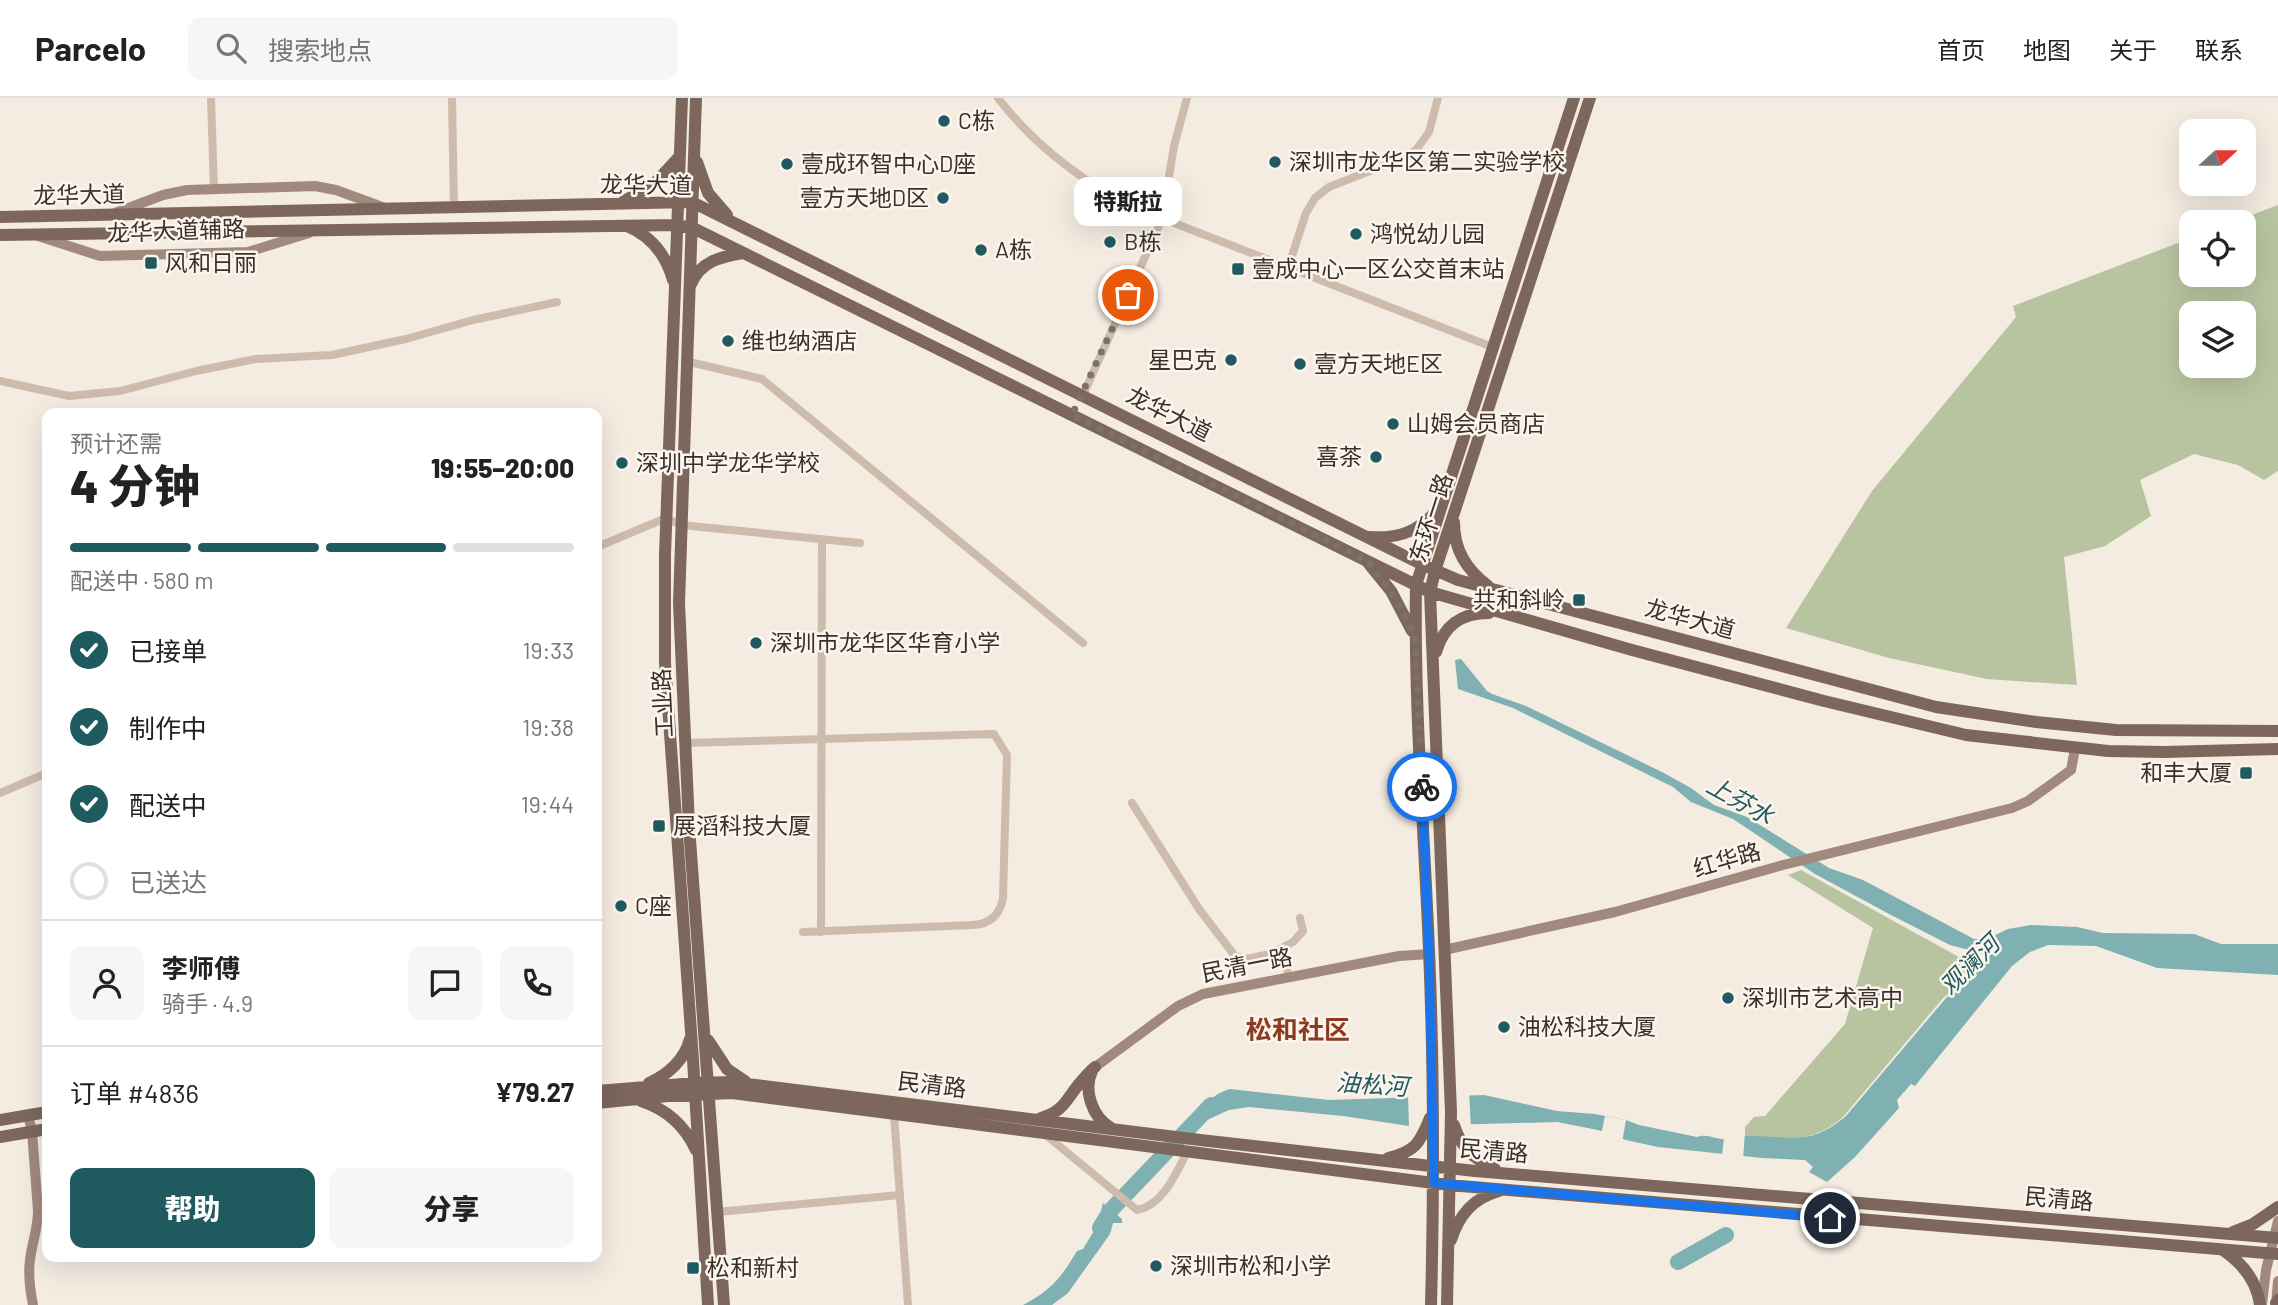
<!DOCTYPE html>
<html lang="zh">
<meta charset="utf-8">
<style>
:root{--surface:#fff;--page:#f6f6f6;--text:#222;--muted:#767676;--line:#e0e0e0;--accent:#1f5a5e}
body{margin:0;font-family:Barlow,"Noto Sans SC",sans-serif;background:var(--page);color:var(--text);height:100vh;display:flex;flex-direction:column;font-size:26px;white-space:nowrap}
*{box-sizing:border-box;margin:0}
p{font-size:23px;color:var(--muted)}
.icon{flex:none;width:38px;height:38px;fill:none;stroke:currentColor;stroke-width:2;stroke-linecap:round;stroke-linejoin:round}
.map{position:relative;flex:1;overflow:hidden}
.side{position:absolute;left:42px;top:310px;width:560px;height:854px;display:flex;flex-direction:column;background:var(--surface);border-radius:14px;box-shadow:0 7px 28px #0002}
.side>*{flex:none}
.needle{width:46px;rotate:69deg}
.controls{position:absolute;left:2179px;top:21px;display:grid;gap:14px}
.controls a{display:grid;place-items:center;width:77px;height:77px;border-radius:14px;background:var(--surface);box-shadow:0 7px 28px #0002;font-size:35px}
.pin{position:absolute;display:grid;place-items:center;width:60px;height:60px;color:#fff;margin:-30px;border:4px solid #fff;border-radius:50%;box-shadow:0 2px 7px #0007}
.courier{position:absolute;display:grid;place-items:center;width:70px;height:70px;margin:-35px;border:5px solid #1a73e8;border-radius:50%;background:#fff;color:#222;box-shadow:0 2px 9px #0007}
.bubble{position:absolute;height:49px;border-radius:14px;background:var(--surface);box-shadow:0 7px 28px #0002;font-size:23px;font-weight:800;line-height:49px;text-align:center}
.overview em{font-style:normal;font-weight:800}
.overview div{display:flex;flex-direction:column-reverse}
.overview{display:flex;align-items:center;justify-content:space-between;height:119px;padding:0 28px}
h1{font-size:46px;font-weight:800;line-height:52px}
.bar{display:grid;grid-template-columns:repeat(4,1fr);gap:10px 7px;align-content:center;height:84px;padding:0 28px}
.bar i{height:9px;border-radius:5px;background:var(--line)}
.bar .active{background:var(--accent)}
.bar p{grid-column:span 4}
.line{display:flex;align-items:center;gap:18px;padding:0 28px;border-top:2px solid var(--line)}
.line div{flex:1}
.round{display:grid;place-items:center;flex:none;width:74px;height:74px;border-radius:14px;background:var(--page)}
ol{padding:0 28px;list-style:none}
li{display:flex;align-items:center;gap:21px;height:77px}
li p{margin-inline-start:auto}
li .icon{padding:7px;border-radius:50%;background:var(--accent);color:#fff;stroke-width:4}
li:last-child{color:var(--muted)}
li i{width:38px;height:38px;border:4px solid var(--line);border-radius:50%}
.button{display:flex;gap:14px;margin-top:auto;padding:14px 28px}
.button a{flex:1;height:80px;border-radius:14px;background:var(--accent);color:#fff;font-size:28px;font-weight:800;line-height:80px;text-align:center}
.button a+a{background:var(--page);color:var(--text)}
header{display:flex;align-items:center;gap:42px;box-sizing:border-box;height:98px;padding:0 35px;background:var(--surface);border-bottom:2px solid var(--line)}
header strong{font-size:33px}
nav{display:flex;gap:38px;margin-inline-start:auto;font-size:24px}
.search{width:490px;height:63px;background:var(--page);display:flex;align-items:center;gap:18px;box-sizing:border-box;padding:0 24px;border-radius:14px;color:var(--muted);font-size:26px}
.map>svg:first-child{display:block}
</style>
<header>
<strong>Parcelo</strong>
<div class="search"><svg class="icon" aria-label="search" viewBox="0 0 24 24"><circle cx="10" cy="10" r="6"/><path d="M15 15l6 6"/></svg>搜索地点</div>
<nav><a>首页</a><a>地图</a><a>关于</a><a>联系</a></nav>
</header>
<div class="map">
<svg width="2278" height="1207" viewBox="0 0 2278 1207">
<rect width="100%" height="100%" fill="#f4ebe1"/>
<path fill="#b8c4a0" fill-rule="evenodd" d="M2278,107V373L2264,382L2238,367L2194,356L2140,382L2151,418L2105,448L2064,459L2077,587L1987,581L1889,560L1786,530L1872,393L2016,219L2013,208L2191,140V177H2244V124H2233ZM2191,215H2244V268H2191Z
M1801,772L1968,864L1962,887L1944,899L1843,1019C1811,1047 1784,1041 1745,1038V1029L1754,1019L1765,1018L1845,926L1873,830L1788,777Z"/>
<path fill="#7fb0b2" d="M1461,561L1487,593L1492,596L1526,608L1662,674L1691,690L1714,707L1747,719L1829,770L1863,782L1974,841H1987L2008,831L2031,827L2077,829L2103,835L2194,836L2221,846H2278V877L2157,870L2096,848L2048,847L2030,854L2012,868L1919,983L1915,988L1911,986L1897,1002L1899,1010L1855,1059L1827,1084L1809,1074L1813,1069L1805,1062L1762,1060L1658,1049L1626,1042L1598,1032L1557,1024L1409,1028L1343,1018L1249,1009L1229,1012L1207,1022L1191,1020C1203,1008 1214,995 1230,991L1329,1002L1484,997L1557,1013L1595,1016L1626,1022L1639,1027L1697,1039C1707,1035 1714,1041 1724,1041C1731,1041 1739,1038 1746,1038C1790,1037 1808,1050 1846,1018L1946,900L1962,888L1985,863L1984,857L1980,855L1950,847L1891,817L1815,776L1733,721L1691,704L1673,689L1513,610L1458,591L1455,562Z
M1103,1105L1122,1121V1125H1113L1110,1136L1068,1195L1052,1207H1023C1050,1193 1061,1180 1077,1153L1083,1151L1097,1128Z"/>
<path fill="#f4ebe1" d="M1469,993L1471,1031L1409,1032L1408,994Z
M1605,1018L1626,1022L1622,1045L1601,1037Z
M1745,1034L1743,1062L1722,1060L1724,1038Z"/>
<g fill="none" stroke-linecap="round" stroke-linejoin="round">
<path stroke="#7fb0b2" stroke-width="16" d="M1100,1130L1111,1112L1211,1007
M1678,1164L1726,1137"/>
<path stroke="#cdbbac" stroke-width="8" d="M211,0L214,92
M452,0L454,111
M998,0C1035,48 1080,82 1133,109L1495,250
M1288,170L1306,115L1315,100L1329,89L1403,60L1416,52L1429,34L1438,0
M685,263L762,281L1083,545
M0,283L69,298L120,293L196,273L256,261L332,257L406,241L473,222L557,204
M1083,297L1162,121L1174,48L1187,0
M597,449L666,420L681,427L860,445
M685,645L994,636L1007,657L1003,800C1000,817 990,826 973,827L803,834
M0,695L47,675
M1132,705L1199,811L1235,858L1247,861L1270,856L1293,844L1303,833L1300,820
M821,834L822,441
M1282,850L1289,880
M894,1017L908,1207
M1047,1038L1137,1112C1163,1107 1176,1076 1187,1054
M717,1114L900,1097"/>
<path stroke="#a18a7d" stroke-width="10" d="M115,115L163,97L187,92L315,88L336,92L385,110
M38,138L100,158L248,154L309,135
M1444,852L1615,814L1783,767L2012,710L2028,703L2071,672L2075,651
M1095,969L1178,908L1203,896L1399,858L1429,856
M28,1017L32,1033L38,1113C38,1130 32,1145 30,1162C28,1177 30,1192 33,1207
M2262,1206L2266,1172L2278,1123
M2276,1207L2278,1183"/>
<path stroke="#7d675c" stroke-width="12" d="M682,0L665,457V564L693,962L708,1207
M696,0L679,505L689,728L724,1207
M697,64L708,95L727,117
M624,103L653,87L680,58
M0,119L692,104L1421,466L1458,482L1936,609L2036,624L2116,632L2278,633
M627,128C651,138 666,157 673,182
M0,137L677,127L693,130L1430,494L1632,552L1824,603L1966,637L2108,653L2164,654L2278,651
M691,186C701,163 720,159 743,155
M1454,424C1454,452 1466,471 1488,488
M1370,439C1397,441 1419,434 1437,412
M1369,466L1391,493L1412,533
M1436,554C1444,527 1461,515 1489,515
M708,942L727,971L746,984
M1092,973C1083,992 1092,1019 1111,1030
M649,985C668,977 685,961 690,941
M597,993L695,985L732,984L1200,1042L1475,1073L2278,1140
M641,1003C666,1011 685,1028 696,1052
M597,1005L668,998L732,995L1449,1087L2278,1156
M1041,1020C1063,1014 1066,1002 1079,986C1084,980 1089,974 1095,969
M0,1022L47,1014
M1454,1027C1461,1050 1474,1061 1495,1071
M0,1039L47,1031
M1388,1060C1415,1054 1420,1045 1430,1020
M2233,1134L2253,1126L2278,1109
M1451,1142C1459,1117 1473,1100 1499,1093
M2223,1152C2242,1165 2257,1183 2260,1207
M2276,1205L2278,1202
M1431,1207C1434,1089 1434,970 1429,852C1424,730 1414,608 1416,487L1574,0
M1447,1207L1451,1014L1430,494L1435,473L1590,0"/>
</g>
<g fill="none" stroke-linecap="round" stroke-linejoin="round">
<path stroke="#7c716b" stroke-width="7" stroke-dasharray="0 12.6" d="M1128,197L1072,317L1366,462C1387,486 1403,510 1415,540L1422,689"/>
<path stroke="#1a73e8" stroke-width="9" d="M1422,689L1429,856L1434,1085L1830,1120"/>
</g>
<g fill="#1f5a5e" stroke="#fbf5ee" stroke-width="2.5">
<circle cx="944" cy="23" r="7"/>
<circle cx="1275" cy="64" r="7"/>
<circle cx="787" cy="66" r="7"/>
<circle cx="943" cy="100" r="7"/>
<circle cx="1356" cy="136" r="7"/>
<circle cx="1110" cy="144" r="7"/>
<circle cx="981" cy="152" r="7"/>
<rect x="144" y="158" width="14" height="14" rx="3.5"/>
<rect x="1231" y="164" width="14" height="14" rx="3.5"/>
<circle cx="728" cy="243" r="7"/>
<circle cx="1231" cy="262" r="7"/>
<circle cx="1300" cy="266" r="7"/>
<circle cx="1393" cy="326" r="7"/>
<circle cx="1376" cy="359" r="7"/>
<circle cx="622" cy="365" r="7"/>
<rect x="1572" y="495" width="14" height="14" rx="3.5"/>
<circle cx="756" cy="545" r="7"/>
<rect x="2239" y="668" width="14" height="14" rx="3.5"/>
<rect x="652" y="721" width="14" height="14" rx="3.5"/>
<circle cx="621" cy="808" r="7"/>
<circle cx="1728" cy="900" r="7"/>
<circle cx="1504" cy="929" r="7"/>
<circle cx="1156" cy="1168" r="7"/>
<rect x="686" y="1163" width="14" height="14" rx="3.5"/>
</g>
<g text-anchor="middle" stroke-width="5" stroke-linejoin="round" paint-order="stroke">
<g font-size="23" fill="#3b302b" stroke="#fbf5ee" text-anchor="start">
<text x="958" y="31">C栋</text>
<text x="1289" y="72">深圳市龙华区第二实验学校</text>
<text x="801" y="74">壹成环智中心D座</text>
<text x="929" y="108" text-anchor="end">壹方天地D区</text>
<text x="1370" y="144">鸿悦幼儿园</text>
<text x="1124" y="152">B栋</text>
<text x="995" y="160">A栋</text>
<text x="165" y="173">风和日丽</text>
<text x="1252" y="179">壹成中心一区公交首末站</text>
<text x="742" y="251">维也纳酒店</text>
<text x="1217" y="270" text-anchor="end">星巴克</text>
<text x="1314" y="274">壹方天地E区</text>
<text x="1407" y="334">山姆会员商店</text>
<text x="1362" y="367" text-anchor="end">喜茶</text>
<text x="636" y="373">深圳中学龙华学校</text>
<text x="1565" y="510" text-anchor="end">共和斜岭</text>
<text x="770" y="553">深圳市龙华区华育小学</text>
<text x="2232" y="683" text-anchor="end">和丰大厦</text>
<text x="673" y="736">展滔科技大厦</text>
<text x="635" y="816">C座</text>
<text x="1742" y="908">深圳市艺术高中</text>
<text x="1518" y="937">油松科技大厦</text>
<text x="1170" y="1176">深圳市松和小学</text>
<text x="707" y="1178">松和新村</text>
</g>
<g font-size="23" fill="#3b302b" stroke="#fbf5ee">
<text transform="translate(646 87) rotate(1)" y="8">龙华大道</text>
<text transform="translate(79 97) rotate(-1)" y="8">龙华大道</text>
<text transform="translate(176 133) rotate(-2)" y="8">龙华大道辅路</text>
<text transform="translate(1169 316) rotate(27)" y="8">龙华大道</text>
<text transform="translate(1431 420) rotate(-72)" y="8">东环一路</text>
<text transform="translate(1690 521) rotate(15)" y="8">龙华大道</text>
<text transform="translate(663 605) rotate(-93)" y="8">工业路</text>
<text transform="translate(1727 762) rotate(-16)" y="8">红华路</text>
<text transform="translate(1247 867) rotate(-11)" y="8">民清一路</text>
<text transform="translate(932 987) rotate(7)" y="8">民清路</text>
<text transform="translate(1494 1053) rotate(5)" y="8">民清路</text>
<text transform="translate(2059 1101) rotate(5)" y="8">民清路</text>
</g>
<g font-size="24" font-style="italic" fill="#1f5a5e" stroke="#fbf5ee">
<text transform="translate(1740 703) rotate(29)" y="8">上芬水</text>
<text transform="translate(1970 867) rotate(-45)" y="8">观澜河</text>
<text transform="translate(1372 987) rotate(4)" y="8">油松河</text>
</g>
<g font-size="26" font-weight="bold" fill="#8c3b22" stroke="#fbf5ee">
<text x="1298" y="941">松和社区</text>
</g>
</g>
</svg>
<div class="controls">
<a><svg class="needle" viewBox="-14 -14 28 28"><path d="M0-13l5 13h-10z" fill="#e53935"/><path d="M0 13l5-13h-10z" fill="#767676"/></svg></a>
<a><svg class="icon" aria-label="locate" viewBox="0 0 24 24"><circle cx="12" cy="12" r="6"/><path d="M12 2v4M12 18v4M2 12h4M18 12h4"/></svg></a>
<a><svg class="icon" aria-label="layers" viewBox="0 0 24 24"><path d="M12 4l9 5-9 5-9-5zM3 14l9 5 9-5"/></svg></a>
</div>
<div class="pin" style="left:1128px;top:197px;background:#ea580c"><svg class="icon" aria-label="bag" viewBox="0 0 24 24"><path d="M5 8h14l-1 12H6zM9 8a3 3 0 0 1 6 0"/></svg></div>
<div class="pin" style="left:1830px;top:1120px;background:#1f2937"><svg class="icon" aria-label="home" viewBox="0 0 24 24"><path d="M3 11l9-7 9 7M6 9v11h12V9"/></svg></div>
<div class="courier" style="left:1422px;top:689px"><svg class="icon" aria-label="bike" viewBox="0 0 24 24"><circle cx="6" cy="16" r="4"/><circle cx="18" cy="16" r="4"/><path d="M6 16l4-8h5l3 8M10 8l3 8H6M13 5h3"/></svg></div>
<div class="bubble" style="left:1074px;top:79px;width:108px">特斯拉</div>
<section class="side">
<div class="overview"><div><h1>4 分钟</h1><p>预计还需</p></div><em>19:55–20:00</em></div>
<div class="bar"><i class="active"></i><i class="active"></i><i class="active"></i><i></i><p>配送中 · 580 m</p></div>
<ol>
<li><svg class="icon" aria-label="check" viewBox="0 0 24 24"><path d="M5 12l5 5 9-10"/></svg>已接单<p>19:33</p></li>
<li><svg class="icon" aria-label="check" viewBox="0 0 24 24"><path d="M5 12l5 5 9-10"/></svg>制作中<p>19:38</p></li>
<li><svg class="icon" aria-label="check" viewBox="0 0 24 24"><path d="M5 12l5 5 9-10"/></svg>配送中<p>19:44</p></li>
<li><i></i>已送达</li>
</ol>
<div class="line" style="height:126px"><a class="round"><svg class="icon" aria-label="person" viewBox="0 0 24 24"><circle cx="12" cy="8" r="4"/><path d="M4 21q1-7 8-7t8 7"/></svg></a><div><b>李师傅</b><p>骑手 · 4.9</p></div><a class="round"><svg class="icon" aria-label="chat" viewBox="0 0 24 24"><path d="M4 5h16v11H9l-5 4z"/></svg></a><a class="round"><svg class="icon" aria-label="phone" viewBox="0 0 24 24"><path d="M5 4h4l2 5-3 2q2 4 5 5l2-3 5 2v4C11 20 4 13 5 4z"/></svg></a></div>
<div class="line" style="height:91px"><div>订单 #4836</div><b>¥79.27</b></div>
<div class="button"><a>帮助</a><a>分享</a></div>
</section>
</div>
